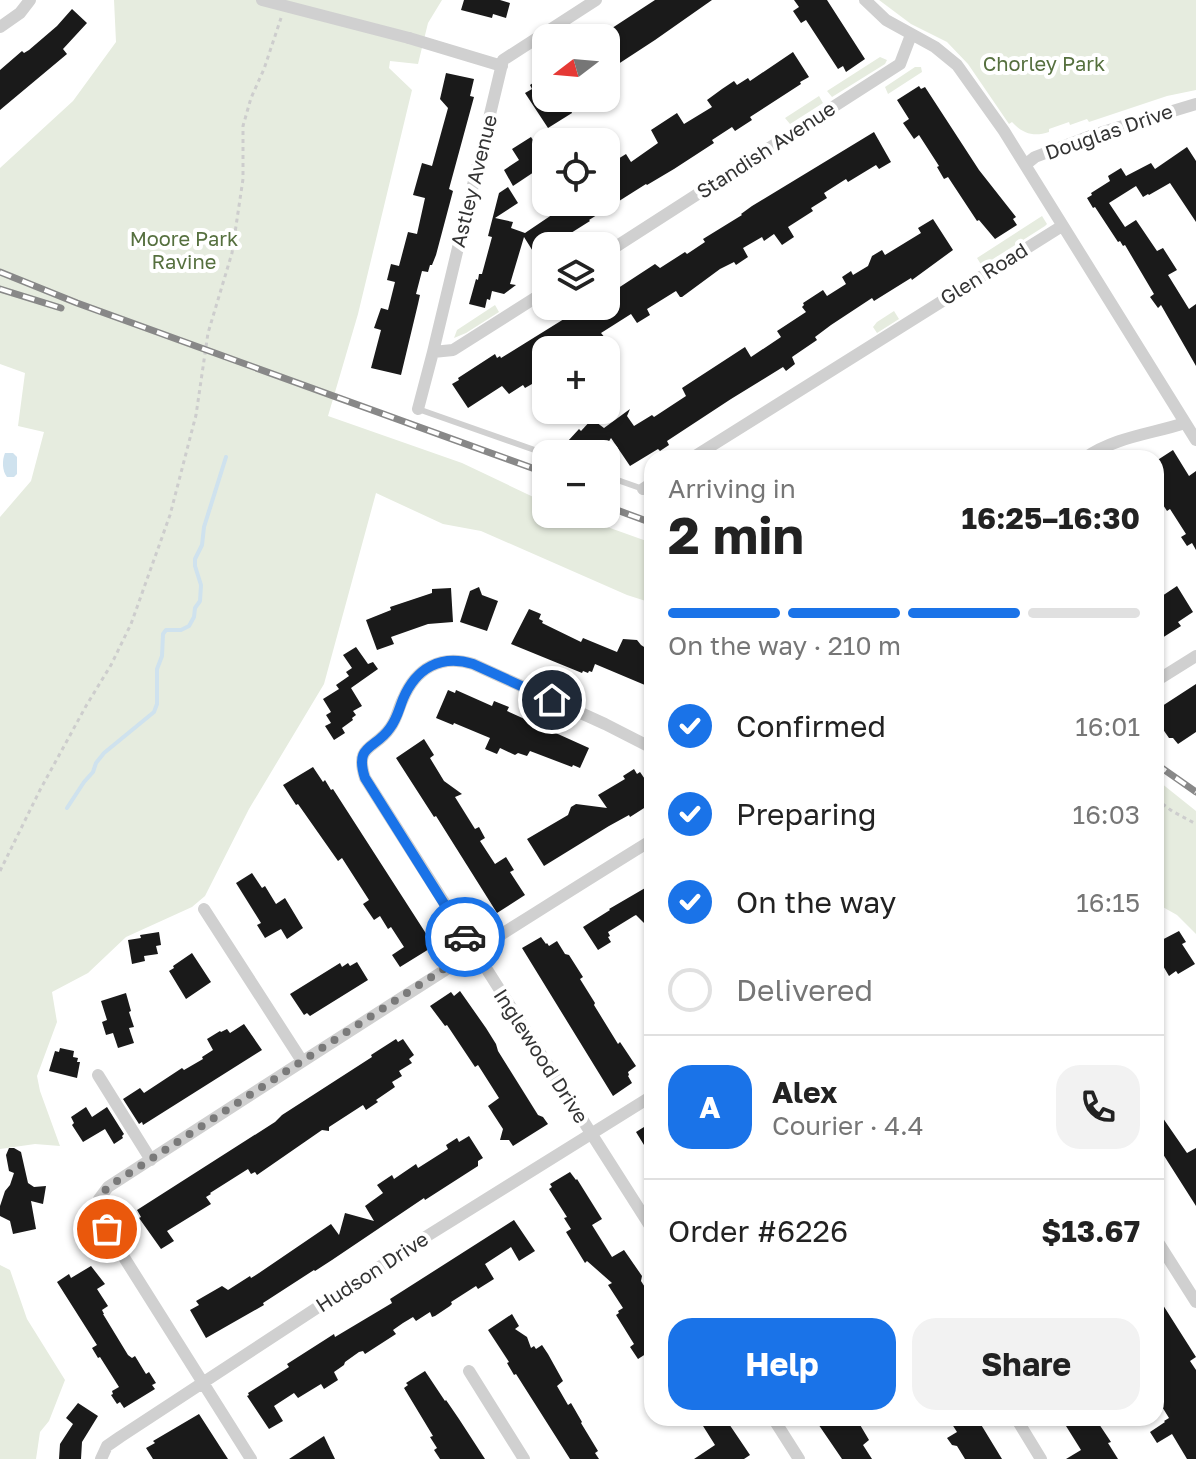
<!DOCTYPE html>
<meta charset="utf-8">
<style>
:root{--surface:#fff;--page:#f2f2f2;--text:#222;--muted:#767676;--line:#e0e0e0;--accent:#1a73e8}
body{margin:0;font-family:"Golos Text",sans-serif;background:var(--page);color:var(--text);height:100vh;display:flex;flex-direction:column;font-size:30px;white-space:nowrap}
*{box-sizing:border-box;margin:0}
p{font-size:26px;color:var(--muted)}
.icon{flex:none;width:44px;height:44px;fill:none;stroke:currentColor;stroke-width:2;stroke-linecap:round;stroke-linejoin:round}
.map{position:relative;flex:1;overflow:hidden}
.panel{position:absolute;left:644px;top:450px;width:520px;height:976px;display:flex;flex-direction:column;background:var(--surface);border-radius:24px;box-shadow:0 2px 6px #0004}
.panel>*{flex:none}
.needle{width:52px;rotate:254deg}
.controls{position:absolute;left:532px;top:24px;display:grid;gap:16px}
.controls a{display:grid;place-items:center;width:88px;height:88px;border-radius:16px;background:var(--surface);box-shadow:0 2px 6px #0004;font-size:40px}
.pin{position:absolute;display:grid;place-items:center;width:68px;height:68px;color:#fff;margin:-34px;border:4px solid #fff;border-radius:50%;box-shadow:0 2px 8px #0007}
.courier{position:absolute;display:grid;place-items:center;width:80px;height:80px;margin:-40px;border:6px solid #1a73e8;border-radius:50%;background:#fff;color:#222;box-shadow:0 2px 10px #0007}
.head em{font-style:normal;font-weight:700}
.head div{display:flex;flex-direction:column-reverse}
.head{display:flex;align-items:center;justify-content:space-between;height:136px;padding:0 24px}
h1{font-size:52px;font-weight:700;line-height:60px}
.bar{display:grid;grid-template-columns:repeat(4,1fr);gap:12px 8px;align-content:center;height:96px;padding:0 24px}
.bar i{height:10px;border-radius:6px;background:var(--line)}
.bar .on{background:var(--accent)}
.bar p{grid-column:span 4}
.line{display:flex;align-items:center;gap:20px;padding:0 24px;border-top:2px solid var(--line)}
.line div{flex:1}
.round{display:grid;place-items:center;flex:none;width:84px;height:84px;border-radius:24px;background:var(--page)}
ol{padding:0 24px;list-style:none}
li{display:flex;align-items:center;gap:24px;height:88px}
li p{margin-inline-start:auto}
li .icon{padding:8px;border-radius:50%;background:var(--accent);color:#fff;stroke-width:4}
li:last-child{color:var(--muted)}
li i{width:44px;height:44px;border:4px solid var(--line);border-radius:50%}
.cta{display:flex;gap:16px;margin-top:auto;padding:16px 24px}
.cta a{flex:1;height:92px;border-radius:24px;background:var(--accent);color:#fff;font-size:32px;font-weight:700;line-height:92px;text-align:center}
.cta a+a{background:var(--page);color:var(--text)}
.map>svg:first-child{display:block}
</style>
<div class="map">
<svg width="1196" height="1459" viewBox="0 0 1196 1459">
<rect width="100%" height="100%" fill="#fff"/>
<path fill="#e6ecdf" d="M114,0H442L428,23L418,64L390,61L389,68L412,90L358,314L328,416L462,463L546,503V514H571L652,543V603L627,595L481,531L443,524L376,493L324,684L249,809L205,896L192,907L126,937L88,973L52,992L57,1022L37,1076L40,1091L60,1146L35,1144L0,1149V517L31,481L44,432L18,426L25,373L0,364V168L73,101L116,42Z
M879,0H1196V90L1167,96L1089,122L1087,119L1070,125L1069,122L1049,129V132C1034,137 1023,134 1012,122L1009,124L968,64L947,42L911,24Z
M880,57L887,60L885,64L832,97L827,91Z
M915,67H921L922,72L888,94L885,87Z
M819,96L823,103L790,124L785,118Z
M1042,216L1047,224L1045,226L982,266L977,258Z
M495,305L499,312L466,333L454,338L457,330Z
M894,311L899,319L877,333L873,327L877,322Z
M1156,779L1196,811V934L1177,915L1161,906L1156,908Z
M0,1265L10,1270L27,1319L65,1380L49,1421L40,1432L36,1459H0Z"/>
<path fill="#cfe2ee" d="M5,453H13L17,457V474L14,477H7C2,471 2,460 5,453Z"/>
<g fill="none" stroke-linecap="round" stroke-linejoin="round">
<path stroke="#cfe2ee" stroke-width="4" d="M67,808L84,782L93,772L96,763L104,753L154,712L157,704V669L162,656L163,634L166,630H181L189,626L194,617L195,608L200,601L201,585L195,566V559L202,545L204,527L226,457"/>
</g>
<path fill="#1a1a1a" d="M464,0H500L510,3L506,18L493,14L492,18L461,10Z
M655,0H712L655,40L606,72V32Z
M794,0H827L865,59L846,72L843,66L838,69L806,20L801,23L793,11L799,7Z
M72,9L87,23L63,49L67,54L0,110V70L22,51L24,53L29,50L57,26Z
M793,52L809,77L800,82L801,84L750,117L752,120L735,131L732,127L712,140L714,143L674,169L647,185L646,184L589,220L590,221L563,238L565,241L558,246H546V272L524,237L510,284L516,285L504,294L492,291L490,300L487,299L485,308L469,304L476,279L478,280L479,274H482L492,237L488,236L499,193L508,187L518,203L495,218L513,222L511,228L525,233L565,206L563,202H606V176L617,169L613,162L626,154L631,162L658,143L651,130L677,113L684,124L712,107L707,100L722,89L734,81L737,85L748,78L750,81Z
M446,73L474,79L470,96L474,97L449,189L453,191L436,255L432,265H430L428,272L422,271L416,294L420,295L418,304L401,375L371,368L381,330L374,328L381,308L388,310L395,282L387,280L391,264L399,266L408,232L417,234L425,198L413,195L422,163L432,166L443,126L448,108L440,99Z
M546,74V98H581L569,105L572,113L548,128L525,93L532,89L530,85Z
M919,86L921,89L925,87L979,170L1016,217L1013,219L1017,225L995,239L979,220L977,221L948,177L944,179L937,167L939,166L919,135L914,139L903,123L909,119L897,100Z
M874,132L891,162L879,169L876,165L848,182L846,179L824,193L827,198L811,208L813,211L788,227L794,237L782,245L774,234L764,241L762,237L743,248L748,257L736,265L734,262L720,269L682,297H680L676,291L647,309L650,315L637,323L631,314L601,333L606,339L594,347L591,343L579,350H546V376L525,388L523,385L509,394L502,386L468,408L452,384L459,380L458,378L495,354L497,358L500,356L501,358L572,314L574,317L591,306H606V296L655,264L660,268L685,252L687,254L705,242L703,239L742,215L741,214L752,206Z
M531,137L546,160V164L513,186L504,170L519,160L512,149Z
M1187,147L1196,161V222L1170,183L1149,195L1148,194L1143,197L1136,186L1109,203L1125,227L1136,220L1157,251L1163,248L1177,270L1168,275L1189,309L1196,304V366L1161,305L1158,308L1150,297L1154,294L1125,245L1123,246L1120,241L1118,242L1095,207L1093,208L1087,198L1092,195L1091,193L1110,181L1108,176L1121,168L1126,176L1151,163L1155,169Z
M933,219L953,250L912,280L911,278L874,301L872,298L831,325L815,337L817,340L792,357L795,364L786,371L783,367L731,399L667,441L669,445L660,451L658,449L630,466L611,438L601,454L589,453L574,446L568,441L579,429L581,431L592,419L604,428L630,409L627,416L634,426L652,415L654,417L686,396L682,388L745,347L751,357L781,337L777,331L806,312L802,307L804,305L803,303L823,290L827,296L846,284L842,277L851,271L853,275L868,266L872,256L882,250L885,255L921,233L918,228Z
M1173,450L1189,476L1196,471V550L1192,543L1187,546L1181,537L1186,534L1170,509L1167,511L1156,494V461Z
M1177,586L1193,612L1178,622L1181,626L1162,638L1156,629V600Z
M479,587L482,595L498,601L487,631L460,622L470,591Z
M451,588L453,622L428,624L391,637L394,644L377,650L366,620L391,610L390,607L432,593V589Z
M529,609L541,614L539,619L543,621L542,623L581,642L583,638L617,652L623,639L637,640L641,645L652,652V688L595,664L592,672L589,671L588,673L583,671L582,673L511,644Z
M356,647L368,664L373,662L378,669L351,688L362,706L353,711L356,715L352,718L353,720L342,728L345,733L334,740L325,726L331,723L326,715L331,712L323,699L339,689L336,685L349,676L346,672L352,668L343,655Z
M1196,684V732L1178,744L1173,738H1169L1162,728L1156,732V710Z
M448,690L455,693L456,690L492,706L494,701L509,707L507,711L589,748L580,768L573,765L572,767L530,751L527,756L518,753L515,755L500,748L497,754L485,749L490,738L454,723L453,725L436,718Z
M424,739L434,755L430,758L444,781L462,794L455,797L475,829L479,827L485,838L480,841L495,864L506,857L514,870L510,872L525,895L497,913L436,816L434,817L396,758Z
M313,767L323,782L325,780L331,790L333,789L434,946L400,967L392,955L404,947L391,927L388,929L380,916L374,920L363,904L369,900L342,858L338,861L298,804L296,805L283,785Z
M634,769L637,774L640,772L647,782L652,779V803L630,817L629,815L609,826L544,866L527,839L568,815L571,807L576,804L607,808L598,795L625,779L623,776Z
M252,873L262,888L265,886L276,904L285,898L303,928L287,939L281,929L265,938L257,925L261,923L236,883Z
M652,884V931L636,915L634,916L608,932L610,936L608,937L611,942L598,950L583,927L610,910L609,909Z
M1179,931L1186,942L1182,944L1195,964L1178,974L1176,971L1169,976L1156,954V943Z
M159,932L161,945L156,946L158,954L144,956L145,961L132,964L128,940L141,938L140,935Z
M541,937L546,944L547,943L549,946L557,941L565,954L569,955L583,977L580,979L595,1003L594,1005L618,1044L620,1042L636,1066L628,1072L629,1075L628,1076L632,1083L613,1096L522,948Z
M192,953L211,982L186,999L169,971L174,968L173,966Z
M357,962L368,980L310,1016L307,1013L304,1015L290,994L340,963L342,967L348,963L350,966Z
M460,991L486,1028L496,1044L498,1051L538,1115L543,1117L548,1124L513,1146L509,1140H500L503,1129L488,1106L499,1098L478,1065L475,1067L447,1025L445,1026L430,1006L451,992L454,996Z
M126,993L131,1011L129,1012L134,1027L129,1028L134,1043L118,1048L113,1033L106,1035L102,1022L107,1020L101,1001Z
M244,1024L262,1050L143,1125L142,1122L139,1124L123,1099L140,1088L144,1093L182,1068L184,1070L203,1059L202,1057L213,1050L207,1039L220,1031L221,1032L227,1029L230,1033Z
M396,1039L398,1042L403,1039L414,1055L409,1059L412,1063L399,1071L402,1076L392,1082L395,1087L376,1100L378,1102L366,1110L363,1105L329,1127V1131L322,1130L257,1175L255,1172L251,1174L248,1169L210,1193L211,1194L206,1197L211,1204L167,1231L174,1241L161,1249L139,1218L141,1217L137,1210L275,1122L282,1115L372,1057L371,1055Z
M60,1048L74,1051L73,1057L78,1058L77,1062H80L77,1078L49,1071L55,1051L59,1052Z
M86,1107L92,1117L107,1107L124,1134L122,1136L123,1138L114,1144L105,1129L83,1142L72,1125L74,1123L71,1117Z
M1156,1108L1187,1153L1196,1148V1206L1161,1151L1156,1154Z
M652,1122V1158L636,1132Z
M469,1136L483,1158L478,1161V1166L425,1200L424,1198L332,1260L315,1271L314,1270L263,1303L264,1305L206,1338L190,1310L199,1305L196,1301L222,1286L228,1290L250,1276L251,1278L259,1273L331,1224L339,1235L345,1213L374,1221L365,1206L383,1193L377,1185L392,1175L394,1179L416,1164L418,1168L448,1149L446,1145L457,1138L459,1142Z
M9,1148H14L21,1152L28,1183L34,1187L46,1186L43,1204L31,1201L36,1229L13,1234L10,1221L0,1216V1206L5,1191L10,1185L14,1173L9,1171L6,1155Z
M570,1172L576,1180L577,1179L602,1219L592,1225L612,1257L624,1250L642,1276L641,1281L652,1298V1350L638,1359L630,1347L634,1344L616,1315L619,1313L618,1311L623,1308L608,1285L612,1283L587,1261L585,1263L566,1232L571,1229L564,1218L567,1217L549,1189L552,1187L550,1184Z
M514,1220L535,1251L519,1261L511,1247L485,1264L494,1279L478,1289L476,1286L451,1302L452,1304L450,1306L435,1316L432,1317L430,1312L416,1321L413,1317L403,1323L393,1330L396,1334L365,1354L363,1351L359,1352L345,1362L344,1365L334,1372L338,1380L324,1389L321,1384L298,1398L294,1393L274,1406L283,1421L269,1429L247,1396L249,1395L248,1393L289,1367L287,1364L334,1334L335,1337L392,1303L390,1299Z
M91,1266L105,1284L97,1289L108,1306L102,1310L104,1314H103L128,1355L132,1358L135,1356L146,1374L149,1372L156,1383L152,1385L155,1389L124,1408L120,1402L117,1404L111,1395L113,1394L112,1391L119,1387L100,1357L98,1358L92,1348L97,1345L57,1282L69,1274L71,1278Z
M1156,1294L1196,1357L1190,1361L1196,1370V1459H1187L1172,1434L1157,1443L1150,1432L1165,1422L1164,1421L1169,1418L1156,1397Z
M512,1314L519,1326L515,1329L527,1337L531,1348L534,1346L536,1349L542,1345L548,1354L563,1381L557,1386L568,1405L571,1403L582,1422L581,1423L598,1451L595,1453L599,1459H570L516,1374L514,1375L507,1363L509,1362L488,1330Z
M425,1371L445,1401L446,1400L459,1419L485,1459H440L434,1450L437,1448L430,1437L433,1436L404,1388L408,1385L406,1383Z
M78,1403L98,1416L82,1442L81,1459H59L60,1444L73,1424L66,1418Z
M199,1414L228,1459H153L146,1448L155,1443L153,1441Z
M698,1418H725L750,1455L744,1459H694L715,1445Z
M814,1418H856L869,1440L863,1445L872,1459H842Z
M948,1418H977L1002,1459H965L957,1446L952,1445L947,1438L957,1432Z
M1061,1418H1095L1111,1442L1108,1443L1118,1459H1066L1081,1450Z
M324,1436L335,1459H289Z"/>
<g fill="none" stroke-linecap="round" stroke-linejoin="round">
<path stroke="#cdcdcd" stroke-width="3" stroke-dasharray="4 4" stroke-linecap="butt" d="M1156,799L1172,811L1196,824
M0,871L40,790L86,706L111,665L131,624L170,515L196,415L208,333L232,253L243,179V126L251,98L264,69L281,18"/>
<path stroke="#d0d0d0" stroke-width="6" d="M418,409L546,454
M606,476L643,489"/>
<path stroke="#d0d0d0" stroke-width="12" d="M865,0L886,20L935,47L957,65L1004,131L1196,440
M0,27L20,13L30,0
M409,38L502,66
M1025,165L1035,157L1093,135L1196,104
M606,253L900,64L911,35
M433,352L453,350L546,291
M418,409L433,352L503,60L596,0
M692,458L1062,226
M1085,458C1115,437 1151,434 1185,423
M643,489L652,483
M1156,681L1196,656
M652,748L605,724L473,664C441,654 416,668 403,699C398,709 397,719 390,728C375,750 354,744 365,778L652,1229
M204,909L302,1061
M98,1075L151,1160
M1156,1239L1196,1302
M469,1371L524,1459
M773,1418L799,1459
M1016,1418L1041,1459
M101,1459L107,1446L120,1437L419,1241L652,1096
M251,1459L103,1224L98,1211L99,1199L108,1187C289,1070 469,953 652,840"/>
<defs>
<path id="rail" d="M0,272L77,303L546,473
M0,289L61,308
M606,506L652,523
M1156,764L1196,792"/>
</defs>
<use href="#rail" stroke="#888" stroke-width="7"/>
<use href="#rail" stroke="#fff" stroke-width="4" stroke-dasharray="12" stroke-linecap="butt"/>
<path stroke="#d0d0d0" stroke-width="12" d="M262,0L409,38"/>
</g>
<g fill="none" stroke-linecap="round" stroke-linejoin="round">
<path stroke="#7a7a7a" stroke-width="8" stroke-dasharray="0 14.4" d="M107,1229C96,1211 94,1203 108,1187L473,950L465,937"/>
<path stroke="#1a73e8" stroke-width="10" d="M465,937L365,778C354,744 375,750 390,728C397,719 399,709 403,699C416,668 441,654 473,664L552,700"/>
</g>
<g text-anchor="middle" stroke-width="8" stroke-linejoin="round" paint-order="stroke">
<g font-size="20" fill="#56703f" stroke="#fff">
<text x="1044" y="71">Chorley Park</text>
<text x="184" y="246">Moore Park<tspan x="184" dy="23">Ravine</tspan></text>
</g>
<g font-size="20" fill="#333" stroke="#fff">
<text transform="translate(1109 132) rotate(-19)" y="7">Douglas Drive</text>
<text transform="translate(766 150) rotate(-33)" y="7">Standish Avenue</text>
<text transform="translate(474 181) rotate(-76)" y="7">Astley Avenue</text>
<text transform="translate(984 274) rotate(-32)" y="7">Glen Road</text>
<text transform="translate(541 1056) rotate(57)" y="7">Inglewood Drive</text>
<text transform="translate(372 1272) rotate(-33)" y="7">Hudson Drive</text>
</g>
</g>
</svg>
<div class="controls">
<a><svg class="needle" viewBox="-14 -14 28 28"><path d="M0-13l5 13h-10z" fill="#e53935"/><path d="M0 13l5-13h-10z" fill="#767676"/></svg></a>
<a><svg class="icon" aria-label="locate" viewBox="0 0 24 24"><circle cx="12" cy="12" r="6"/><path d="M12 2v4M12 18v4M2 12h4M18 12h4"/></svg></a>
<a><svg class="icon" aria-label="layers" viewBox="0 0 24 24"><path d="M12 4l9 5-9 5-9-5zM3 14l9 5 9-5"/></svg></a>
<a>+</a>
<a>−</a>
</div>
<div class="pin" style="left:107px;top:1229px;background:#ea580c"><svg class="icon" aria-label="bag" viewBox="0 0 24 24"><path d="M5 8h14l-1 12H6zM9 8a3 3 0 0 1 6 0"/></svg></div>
<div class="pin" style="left:552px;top:700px;background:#1f2937"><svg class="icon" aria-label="home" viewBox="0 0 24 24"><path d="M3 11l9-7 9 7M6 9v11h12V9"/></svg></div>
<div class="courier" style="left:465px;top:937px"><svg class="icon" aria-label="car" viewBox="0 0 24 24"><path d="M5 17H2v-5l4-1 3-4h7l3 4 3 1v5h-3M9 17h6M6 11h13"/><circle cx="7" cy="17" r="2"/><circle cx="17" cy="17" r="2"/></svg></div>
<section class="panel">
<div class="head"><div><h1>2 min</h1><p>Arriving in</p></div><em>16:25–16:30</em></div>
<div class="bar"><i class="on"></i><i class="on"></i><i class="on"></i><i></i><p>On the way · 210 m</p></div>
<ol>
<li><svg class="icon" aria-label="check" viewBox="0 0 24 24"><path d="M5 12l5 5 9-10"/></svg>Confirmed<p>16:01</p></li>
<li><svg class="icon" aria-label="check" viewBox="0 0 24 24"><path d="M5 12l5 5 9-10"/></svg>Preparing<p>16:03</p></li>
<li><svg class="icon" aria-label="check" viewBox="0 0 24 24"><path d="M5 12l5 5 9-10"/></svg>On the way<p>16:15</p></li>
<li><i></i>Delivered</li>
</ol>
<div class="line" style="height:144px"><b class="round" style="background:var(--accent);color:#fff">A</b><div><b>Alex</b><p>Courier · 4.4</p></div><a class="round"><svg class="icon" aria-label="phone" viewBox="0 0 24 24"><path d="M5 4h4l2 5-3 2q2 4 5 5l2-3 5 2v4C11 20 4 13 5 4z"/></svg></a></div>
<div class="line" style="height:104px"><div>Order #6226</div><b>$13.67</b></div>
<div class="cta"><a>Help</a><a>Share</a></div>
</section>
</div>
